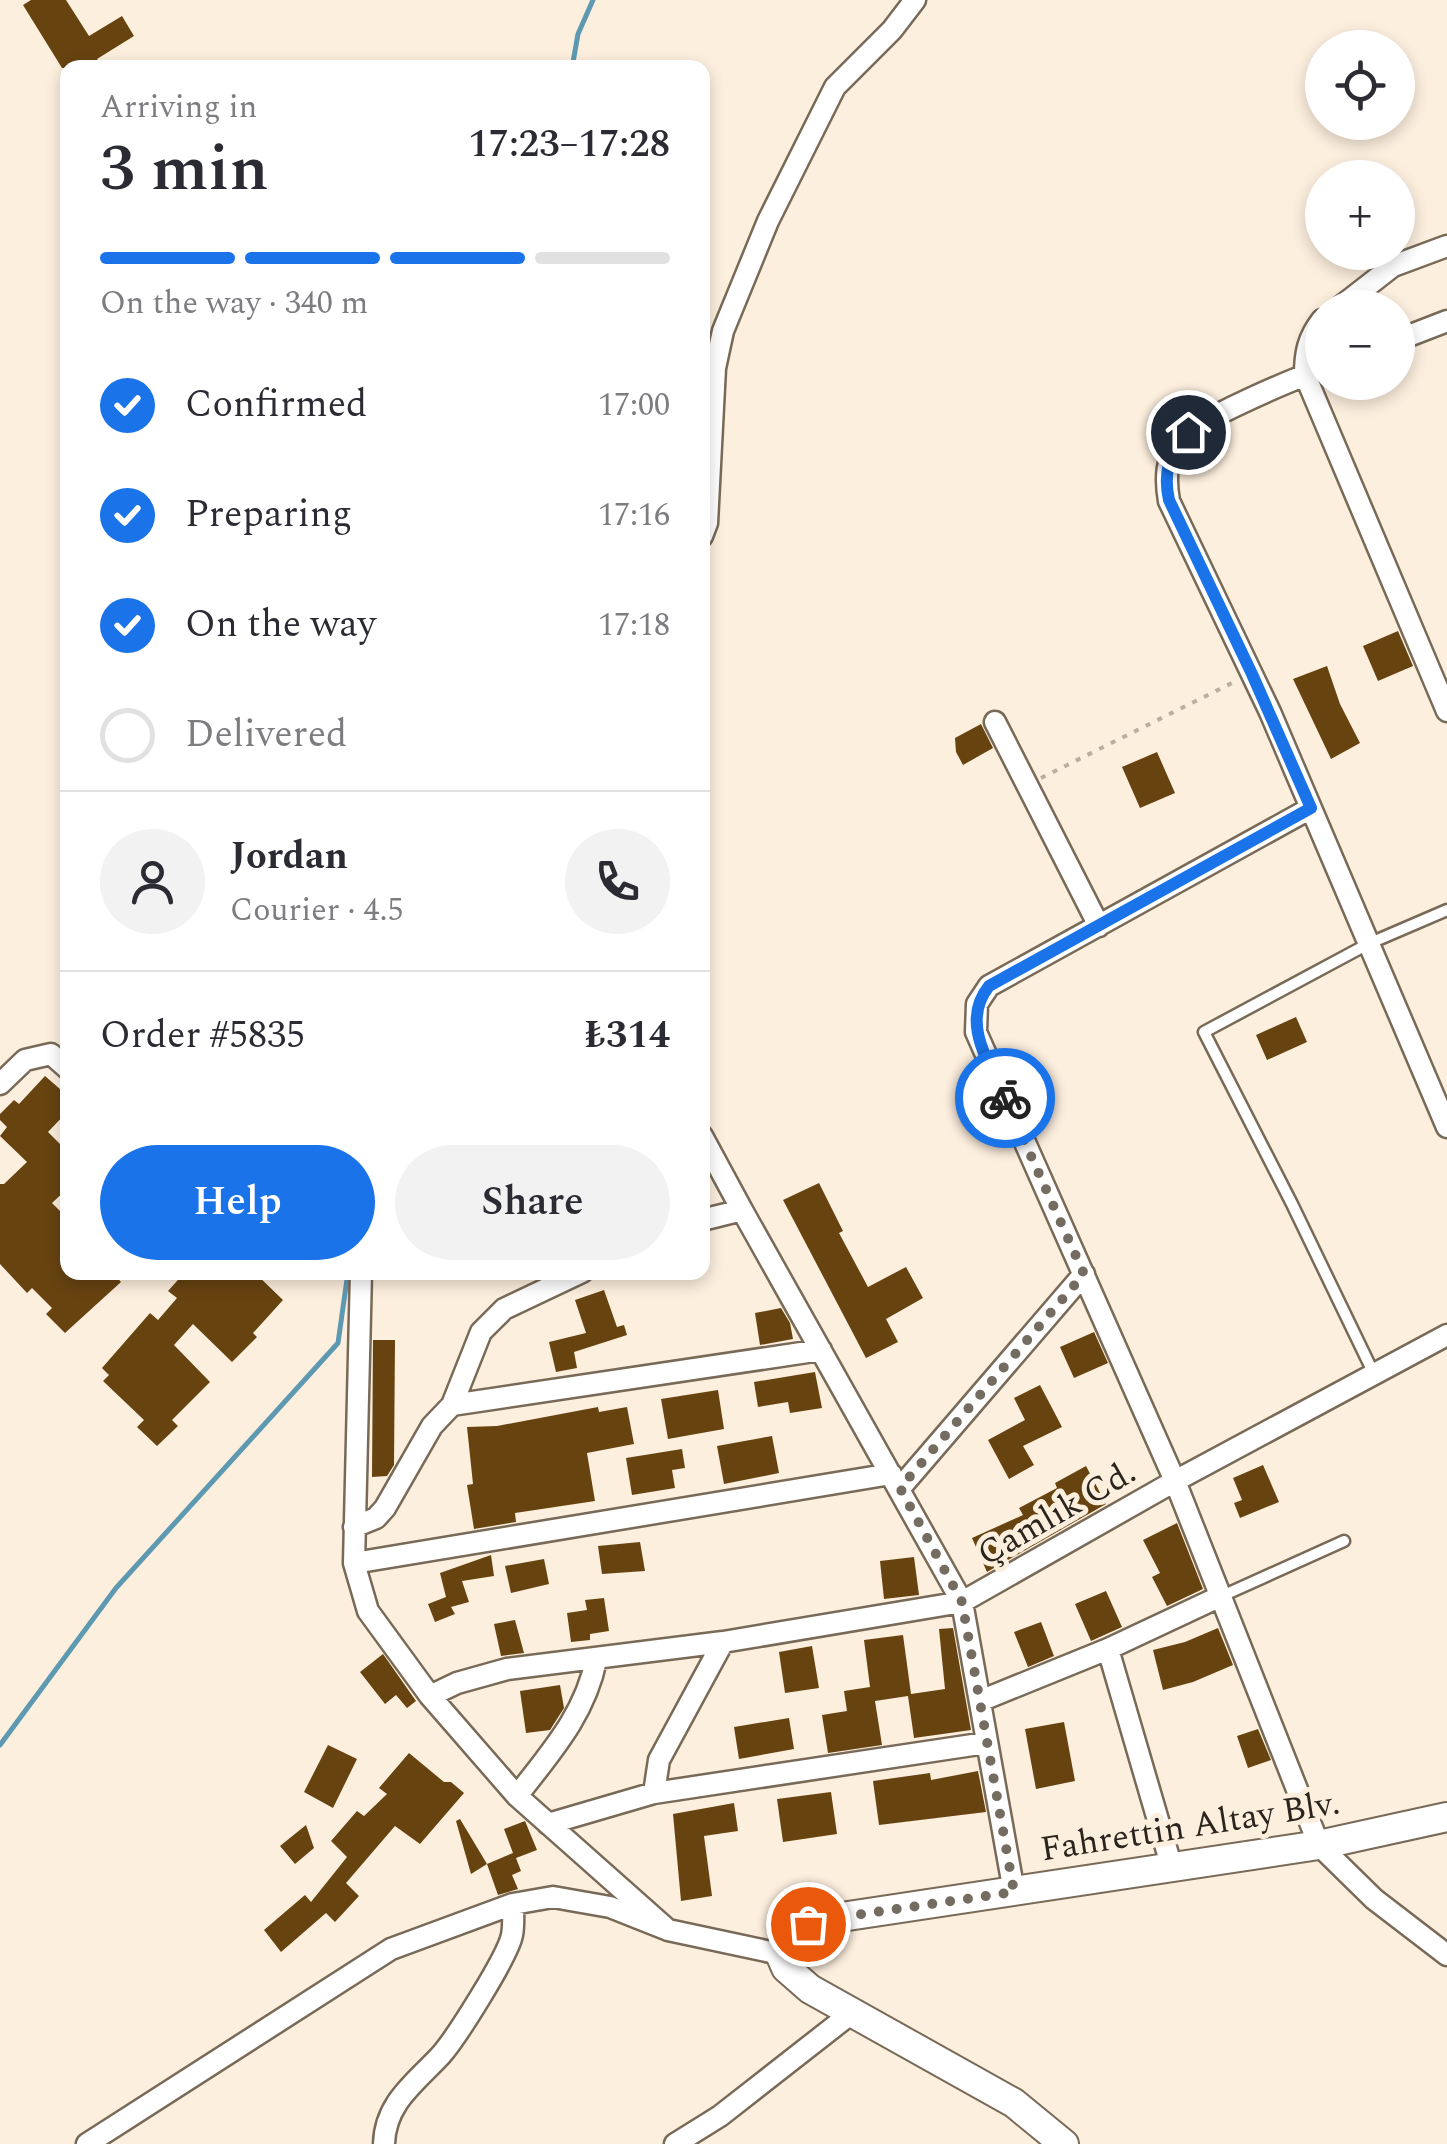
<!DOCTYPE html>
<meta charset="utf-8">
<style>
:root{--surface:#fff;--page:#f2f2f3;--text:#2b2b33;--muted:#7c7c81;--line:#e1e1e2;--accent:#1a73e8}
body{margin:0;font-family:Spectral,serif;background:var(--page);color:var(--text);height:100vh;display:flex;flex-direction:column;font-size:38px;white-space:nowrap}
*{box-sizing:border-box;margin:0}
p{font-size:32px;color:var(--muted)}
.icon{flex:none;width:55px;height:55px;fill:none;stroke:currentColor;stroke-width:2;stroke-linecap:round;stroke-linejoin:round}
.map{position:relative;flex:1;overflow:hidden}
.panel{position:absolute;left:60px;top:60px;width:650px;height:1220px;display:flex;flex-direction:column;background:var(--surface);border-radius:20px;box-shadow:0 5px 15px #0003}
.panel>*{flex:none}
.controls{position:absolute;left:1305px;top:30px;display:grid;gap:20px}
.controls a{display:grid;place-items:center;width:110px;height:110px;border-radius:50%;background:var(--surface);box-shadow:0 5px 15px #0003;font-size:50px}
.pin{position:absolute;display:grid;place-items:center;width:85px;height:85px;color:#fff;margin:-42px;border:5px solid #fff;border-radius:50%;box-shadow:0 2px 10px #0007}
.courier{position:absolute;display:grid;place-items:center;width:100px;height:100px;margin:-50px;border:8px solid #1a73e8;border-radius:50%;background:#fff;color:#222;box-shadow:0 2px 12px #0007}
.head em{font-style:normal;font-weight:600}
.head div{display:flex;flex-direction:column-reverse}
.head{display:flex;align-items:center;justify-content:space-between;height:170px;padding:0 40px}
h1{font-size:65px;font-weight:600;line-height:75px}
.bar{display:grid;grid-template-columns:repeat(4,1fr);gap:15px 10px;align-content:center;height:120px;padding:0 40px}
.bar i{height:12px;border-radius:8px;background:var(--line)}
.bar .selected{background:var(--accent)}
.bar p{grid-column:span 4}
.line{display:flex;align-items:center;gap:25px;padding:0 40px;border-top:2px solid var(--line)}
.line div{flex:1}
.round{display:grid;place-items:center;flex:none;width:105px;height:105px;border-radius:52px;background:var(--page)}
ol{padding:0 40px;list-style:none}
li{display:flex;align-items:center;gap:30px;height:110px}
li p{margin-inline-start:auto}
li .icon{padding:10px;border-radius:50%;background:var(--accent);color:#fff;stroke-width:4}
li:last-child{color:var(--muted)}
li i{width:55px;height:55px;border:5px solid var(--line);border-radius:50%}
.cta{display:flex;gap:20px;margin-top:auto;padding:20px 40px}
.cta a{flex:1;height:115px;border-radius:60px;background:var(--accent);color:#fff;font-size:40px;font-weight:600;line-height:115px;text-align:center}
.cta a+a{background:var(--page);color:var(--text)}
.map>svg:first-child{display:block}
</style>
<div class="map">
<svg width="1447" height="2144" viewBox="0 0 1447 2144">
<rect width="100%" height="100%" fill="#fdefde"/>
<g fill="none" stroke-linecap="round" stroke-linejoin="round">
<path stroke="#5e99b2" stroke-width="5" d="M572,68L578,34L593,0
M0,1745L116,1588L338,1343L348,1272"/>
</g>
<path fill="#674310" d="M31,0H66L89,36L122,16L134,36L97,59L103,68H62L23,5Z
M1398,631L1413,666L1378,681L1363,646Z
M1327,666L1340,704L1360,743L1331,759L1293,679Z
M981,724L993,748L963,765L956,752L955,738Z
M1157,752L1175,793L1140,808L1122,767Z
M1296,1017L1307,1042L1267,1060L1256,1035Z
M45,1076L68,1096V1111L48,1132L68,1152V1188L52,1203L68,1219V1272H112L121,1282L65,1333L46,1314L52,1308L32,1288L27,1293L0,1264V1184H4L27,1162L0,1136L7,1127L0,1120V1114L14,1100L19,1104Z
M819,1183L843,1231L839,1233L868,1287L906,1267L923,1298L886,1319L898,1342L866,1358L783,1200Z
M185,1272H254L283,1300L253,1333L257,1337L232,1362L193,1324L174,1345L210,1382L172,1420L178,1426L157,1446L137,1427L144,1420L103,1381L109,1375L102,1368L150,1313L158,1320L177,1298L168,1291Z
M604,1290L617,1327L624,1325L627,1335L574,1352L577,1368L556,1372L549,1342L586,1333L575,1300Z
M781,1308L790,1323L793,1339L760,1345L755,1313Z
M1094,1332L1108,1363L1074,1378L1060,1347Z
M373,1340H395L394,1465L387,1476L372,1477Z
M815,1372L822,1408L790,1413L788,1402L758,1407L754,1382Z
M1040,1385L1062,1427L1023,1446L1034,1465L1009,1479L988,1440L1025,1420L1014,1398Z
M718,1390L724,1429L668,1439L661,1399Z
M598,1407L599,1412L627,1407L634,1444L587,1453L595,1501L515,1513L516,1522L474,1529L467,1485L473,1484L467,1427L497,1426Z
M772,1436L779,1473L724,1484L717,1446Z
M682,1449L685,1468L672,1470L675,1488L632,1495L626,1458Z
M1263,1465L1279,1502L1240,1518L1234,1503L1242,1500L1233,1478Z
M1086,1466L1106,1504L987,1572L972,1538L1023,1515L1019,1508L1057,1488L1055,1483Z
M1177,1523L1203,1589L1167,1606L1152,1577L1160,1573L1143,1540Z
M640,1542L645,1571L602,1574L598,1546Z
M491,1555L494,1576L462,1581L469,1602L451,1607L455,1614L435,1622L428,1604L446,1597L440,1573Z
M914,1557L919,1595L884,1599L880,1561Z
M544,1559L549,1584L511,1593L505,1566Z
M1106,1591L1122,1627L1091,1641L1075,1604Z
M604,1598L609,1631L590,1634V1640L571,1642L567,1613L587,1610L585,1600Z
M515,1620L524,1653L501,1656L494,1624Z
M1041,1622L1054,1656L1028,1667L1014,1632Z
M953,1628L971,1730L914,1738L908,1696L875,1701L882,1745L828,1753L822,1715L847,1711L844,1691L870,1687L864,1640L903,1635L911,1694L945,1689L939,1629Z
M1218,1628L1233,1665L1193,1682L1163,1690L1153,1650L1185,1642Z
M812,1646L819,1688L785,1693L779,1652Z
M383,1654L416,1701L407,1708L396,1695L385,1704L360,1672Z
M560,1685L564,1708L550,1730L526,1733L520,1691Z
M789,1718L794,1749L739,1759L734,1727Z
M1064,1722L1075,1781L1036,1789L1025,1729Z
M1258,1729L1271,1760L1248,1768L1237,1736Z
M328,1745L357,1759L333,1808L304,1792Z
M409,1753L444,1782H451L464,1793L420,1844L395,1826L346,1883L359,1896L335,1922L326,1913L281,1952L264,1930L305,1895L311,1902L347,1857L331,1841L357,1811L364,1816L387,1794L379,1788Z
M978,1771L986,1812L879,1825L873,1781L930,1773L931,1780Z
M831,1792L837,1834L783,1842L777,1799Z
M734,1803L738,1831L704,1836L712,1896L681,1901L673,1814Z
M460,1819L487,1864L471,1874L456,1821Z
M525,1821L537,1850L516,1858L521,1871L512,1875L518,1889L498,1895L487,1864L513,1853L504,1829Z
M306,1825L314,1848L295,1864L280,1846Z"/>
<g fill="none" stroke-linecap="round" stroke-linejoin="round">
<defs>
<path id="lane" d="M1374,1374L1292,1204L1204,1032L1368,944L1447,910
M1222,1596L1344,1541"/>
<path id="street" d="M1339,308L1393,266L1447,246
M1322,320C1308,338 1305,353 1305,375L1447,711
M1398,340L1447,321
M1322,369C1296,378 1195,420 1180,440C1166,458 1165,478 1169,501L1270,712L1447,1127
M702,536L707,523L715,368L723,331L768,221L835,87L892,30L915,0
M995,722L1099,926
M1311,808L989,986L977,1004L976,1032L1175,1481L1319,1845L1374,1899L1447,1955
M0,1084L25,1060L51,1054L68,1069
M702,1136L742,1210
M702,1220L742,1210L962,1602L1014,1892
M361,1272L354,1563L368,1611L430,1696L517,1796L668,1930
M452,1405L821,1350
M900,1488L1084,1274
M354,1527L376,1518L385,1508L432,1426L452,1405L481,1332L504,1309L582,1272
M354,1563L891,1474
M1108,1649L1172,1868
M430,1696L457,1683L507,1669L723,1642L962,1602L1175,1481L1447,1335
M980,1701L1108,1649L1221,1596
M654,1793L659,1760L723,1642
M517,1796C550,1753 585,1715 596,1660
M548,1824L654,1793L986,1743
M87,2144L391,1949L513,1904L553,1897L610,1907L668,1930L780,1954
M384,2144C385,2103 415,2083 441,2055C456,2038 508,1956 512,1935C514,1925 513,1914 513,1904
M675,2144L720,2116L853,2012"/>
<path id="secondary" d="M1064,2144L1014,2103L810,1989L786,1968L780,1954C788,1932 806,1925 828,1919L1319,1845L1447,1817"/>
</defs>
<use href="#lane" stroke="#796a58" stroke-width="15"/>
<use href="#street" stroke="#796a58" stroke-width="25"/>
<use href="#secondary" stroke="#796a58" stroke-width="32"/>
<path stroke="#b9aea0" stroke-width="4" stroke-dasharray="5 8" stroke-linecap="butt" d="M1041,778L1234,682"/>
<use href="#lane" stroke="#fff" stroke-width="10"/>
<use href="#street" stroke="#fff" stroke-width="20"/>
<use href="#secondary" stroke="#fff" stroke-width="28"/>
</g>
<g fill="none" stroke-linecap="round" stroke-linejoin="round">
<path stroke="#756c61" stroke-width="10" stroke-dasharray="0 18" d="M808,1924L828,1919L1014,1892L962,1602L900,1488L1084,1274L1005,1098"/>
<path stroke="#1a73e8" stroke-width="12" d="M1005,1098C989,1062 960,1022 989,986L1311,808L1252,674L1169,500C1163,473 1169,452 1188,432"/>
</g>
<g text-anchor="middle" stroke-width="10" stroke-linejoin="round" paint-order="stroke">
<g font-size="35" fill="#2c251e" stroke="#fdefde">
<text transform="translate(1056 1512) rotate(-30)" y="12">Çamlık Cd.</text>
<text transform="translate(1190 1825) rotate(-9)" y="12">Fahrettin Altay Blv.</text>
</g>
</g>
</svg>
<div class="controls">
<a><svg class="icon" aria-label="locate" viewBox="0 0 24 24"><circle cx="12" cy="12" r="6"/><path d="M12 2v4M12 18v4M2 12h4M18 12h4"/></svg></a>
<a>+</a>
<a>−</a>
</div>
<div class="pin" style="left:808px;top:1924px;background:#ea580c"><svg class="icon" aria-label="bag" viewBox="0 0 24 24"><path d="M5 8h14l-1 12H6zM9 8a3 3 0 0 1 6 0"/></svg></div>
<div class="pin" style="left:1188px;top:432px;background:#1f2937"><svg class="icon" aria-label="home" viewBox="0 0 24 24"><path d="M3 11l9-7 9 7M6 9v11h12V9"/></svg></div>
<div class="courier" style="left:1005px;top:1098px"><svg class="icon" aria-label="bike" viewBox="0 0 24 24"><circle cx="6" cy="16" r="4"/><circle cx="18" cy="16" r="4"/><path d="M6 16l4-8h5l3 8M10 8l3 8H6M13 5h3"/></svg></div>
<section class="panel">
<div class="head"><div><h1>3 min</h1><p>Arriving in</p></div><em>17:23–17:28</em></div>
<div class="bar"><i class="selected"></i><i class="selected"></i><i class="selected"></i><i></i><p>On the way · 340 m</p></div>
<ol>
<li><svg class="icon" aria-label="check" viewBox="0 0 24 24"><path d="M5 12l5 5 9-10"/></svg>Confirmed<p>17:00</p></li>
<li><svg class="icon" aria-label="check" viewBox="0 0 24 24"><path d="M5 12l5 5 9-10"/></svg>Preparing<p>17:16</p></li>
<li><svg class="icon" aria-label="check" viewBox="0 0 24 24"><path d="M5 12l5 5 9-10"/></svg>On the way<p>17:18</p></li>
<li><i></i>Delivered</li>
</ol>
<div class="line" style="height:180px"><a class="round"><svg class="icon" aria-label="person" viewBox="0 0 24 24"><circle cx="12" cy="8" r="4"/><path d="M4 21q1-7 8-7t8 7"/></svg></a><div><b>Jordan</b><p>Courier · 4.5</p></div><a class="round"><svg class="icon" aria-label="phone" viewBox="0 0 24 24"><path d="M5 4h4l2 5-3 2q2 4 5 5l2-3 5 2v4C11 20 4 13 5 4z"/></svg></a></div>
<div class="line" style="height:130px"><div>Order #5835</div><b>₺314</b></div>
<div class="cta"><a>Help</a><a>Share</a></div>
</section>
</div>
